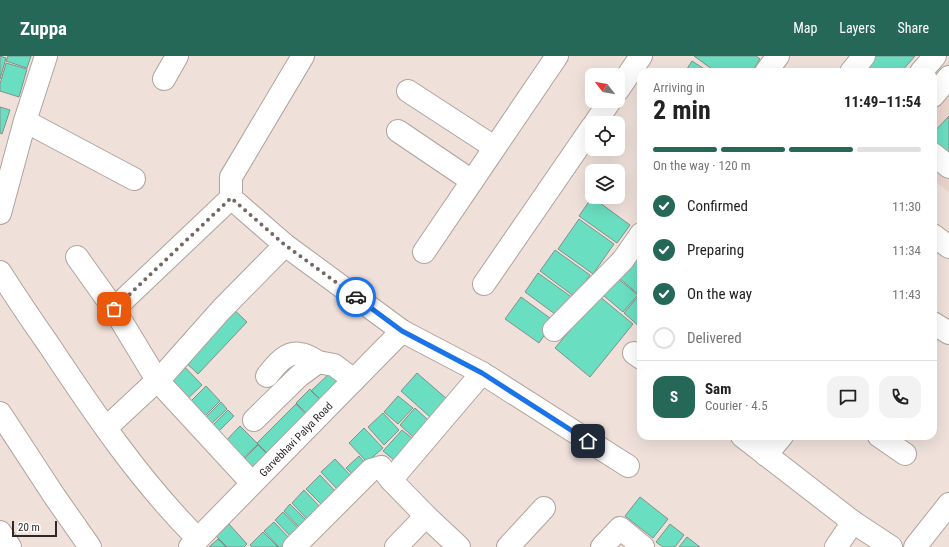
<!DOCTYPE html>
<meta charset="utf-8">
<style>
:root{--surface:#fff;--page:#f2f2f2;--text:#222;--muted:#767676;--line:#e0e0e0;--accent:#266858}
body{margin:0;font-family:"Roboto Condensed",sans-serif;background:var(--page);color:var(--text);height:100vh;display:flex;flex-direction:column;font-size:15px;white-space:nowrap}
*{box-sizing:border-box;margin:0}
p{font-size:13px;color:var(--muted)}
.icon{flex:none;width:22px;height:22px;fill:none;stroke:currentColor;stroke-width:2;stroke-linecap:round;stroke-linejoin:round}
.map{position:relative;flex:1;overflow:hidden}
.sheet{position:absolute;left:637px;top:12px;width:300px;height:372px;display:flex;flex-direction:column;background:var(--surface);border-radius:12px;box-shadow:0 4px 16px #0002}
.sheet>*{flex:none}
.needle{width:26px;rotate:301deg}
.buttons{position:absolute;left:585px;top:12px;display:grid;gap:8px}
.buttons a{display:grid;place-items:center;width:40px;height:40px;border-radius:8px;background:var(--surface);box-shadow:0 4px 16px #0002;font-size:20px}
.scale{position:absolute;left:12px;bottom:10px;width:45px;box-sizing:border-box;padding-left:4px;border:2px solid #2e2826;border-top:0;font-size:11px;line-height:14px;white-space:nowrap;color:#2e2826;-webkit-text-stroke:3px #fff;paint-order:stroke}
.pin{position:absolute;display:grid;place-items:center;width:34px;height:34px;color:#fff;margin:-17px;border-radius:8px;box-shadow:0 2px 6px #0006}
.courier{position:absolute;display:grid;place-items:center;width:40px;height:40px;margin:-20px;border:3px solid #1a73e8;border-radius:50%;background:#fff;color:#222;box-shadow:0 1px 5px #0007}
.overview em{font-style:normal;font-weight:700}
.overview div{display:flex;flex-direction:column-reverse}
.overview{display:flex;align-items:center;justify-content:space-between;height:68px;padding:0 16px}
h1{font-size:26px;font-weight:700;line-height:30px}
.bar{display:grid;grid-template-columns:repeat(4,1fr);gap:6px 4px;align-content:center;height:48px;padding:0 16px}
.bar i{height:5px;border-radius:3px;background:var(--line)}
.bar .on{background:var(--accent)}
.bar p{grid-column:span 4}
.line{display:flex;align-items:center;gap:10px;padding:0 16px;border-top:1px solid var(--line)}
.line div{flex:1}
.round{display:grid;place-items:center;flex:none;width:42px;height:42px;border-radius:12px;background:var(--page)}
ol{padding:0 16px;list-style:none}
li{display:flex;align-items:center;gap:12px;height:44px}
li p{margin-inline-start:auto}
li .icon{padding:4px;border-radius:50%;background:var(--accent);color:#fff;stroke-width:4}
li:last-child{color:var(--muted)}
li i{width:22px;height:22px;border:2px solid var(--line);border-radius:50%}
header{display:flex;align-items:center;gap:24px;box-sizing:border-box;height:56px;padding:0 20px;background:var(--accent);color:#fff}
header strong{font-size:19px}
nav{display:flex;gap:22px;margin-inline-start:auto;font-size:14px}
.map>svg:first-child{display:block}
</style>
<header>
<strong>Zuppa</strong>
<nav><a>Map</a><a>Layers</a><a>Share</a></nav>
</header>
<div class="map">
<svg width="949" height="491" viewBox="0 0 949 491">
<rect width="100%" height="100%" fill="#efe0da"/>
<path fill="#e9d4ca" d="M949,5V136L933,124V22Z"/>
<path fill="#6adec0" stroke="#81908b" d="M0,0L6,2L0,23Z
M8,0H31L27,12L6,5Z
M694,0H756L760,3L752,16H716Z
M872,0H915L901,16H858Z
M692,5L709,16H685Z
M6,7L27,13L19,41L0,35V28Z
M0,51L10,54L2,78L0,77Z
M949,60V102L933,86V77Z
M592,141L630,169L617,187L579,160Z
M579,163L614,188L593,218L558,193Z
M555,194L590,219L575,241L540,215Z
M634,202L641,208V235L638,238L618,221Z
M538,217L573,242L559,261L525,236Z
M617,222L638,239L623,256L603,239Z
M641,237V272L624,257Z
M599,240L633,268L590,321L555,292Z
M521,241L554,265L539,287L505,263Z
M230,250L247,266L198,318L180,301Z
M180,306L202,329L183,347L161,325Z
M332,315L345,328L325,348L311,335Z
M417,317L447,343L430,361L401,335Z
M206,330L220,345L199,366L185,351Z
M310,333L325,348L311,362L296,347Z
M398,340L413,352L398,368L384,356Z
M221,346L227,353L206,373L200,367Z
M296,348L310,363L272,402L257,387Z
M415,352L428,364L413,381L400,369Z
M228,354L234,360L213,381L207,375Z
M383,357L399,374L384,389L368,371Z
M240,370L258,388L238,407L221,390Z
M364,372L383,392L367,406L349,387Z
M402,374L413,383L394,404L383,395Z
M258,389L271,402L251,421L239,408Z
M359,400L366,408L354,420L346,412Z
M335,403L352,421L338,434L321,416Z
M320,419L337,437L323,450L306,433Z
M304,434L321,452L308,464L292,447Z
M640,441L668,463L653,482L625,460Z
M290,448L306,464L299,471L284,455Z
M283,456L301,475L293,483L275,464Z
M274,466L291,484L283,491H279L264,475Z
M229,468L247,488L244,491H227L216,480Z
M670,468L684,479L675,491H663L656,486Z
M263,476L278,491H252L250,489Z
M687,481L700,491H679Z
M218,483L226,491H209Z"/>
<g fill="none" stroke-linecap="round" stroke-linejoin="round">
<defs>
<g id="minor">
<path d="M303,0L231,121V142L285,189L402,275L482,317L391,424L426,460L459,491"/>
<path d="M766,16L778,0"/>
<path d="M851,16L864,0"/>
<path d="M921,16L935,0"/>
<path d="M164,23L177,0"/>
<path d="M618,34L641,0"/>
<path d="M408,35L494,91"/>
<path d="M933,40L949,21"/>
<path d="M25,65L134,123"/>
<path d="M595,67L610,45"/>
<path d="M398,75L472,125"/>
<path d="M933,98L949,111"/>
<path d="M0,157L25,65L46,0"/>
<path d="M933,179L949,191"/>
<path d="M424,196L557,0"/>
<path d="M77,201L114,253L157,324L252,427"/>
<path d="M0,216C16,241 32,265 49,289C94,357 140,425 198,483"/>
<path d="M484,228L592,71"/>
<path d="M114,253L231,142"/>
<path d="M933,267L949,277"/>
<path d="M554,274L623,204L641,178"/>
<path d="M634,297L641,302"/>
<path d="M482,317L628,410"/>
<path d="M267,320C275,310 286,295 300,298C306,298 313,303 318,306"/>
<path d="M0,357L55,441L90,491"/>
<path d="M254,364L299,320L318,306L334,309L354,324"/>
<path d="M106,372L165,317L221,254L285,189"/>
<path d="M742,380L853,466L891,491"/>
<path d="M879,380L905,398"/>
<path d="M766,399L782,380"/>
<path d="M0,476L10,491"/>
<path id="s1" d="M190,491L402,275"/>
<path d="M294,491L371,414L381,411L391,424"/>
<path d="M396,491L426,460"/>
<path d="M508,491L544,452"/>
<path d="M602,491L620,472L643,491"/>
<path d="M836,491L853,466"/>
<path d="M915,491L949,448"/>
</g>
</defs>
<use href="#minor" stroke="#b0a39d" stroke-width="24"/>
<use href="#minor" stroke="#fff" stroke-width="22"/>
</g>
<g fill="none" stroke-linecap="round" stroke-linejoin="round">
<path stroke="#726865" stroke-width="4" stroke-dasharray="0 7.2" d="M114,253L231,142L285,189L356,241"/>
<path stroke="#1a73e8" stroke-width="5" d="M356,241L402,275L482,317L588,385"/>
</g>
<g text-anchor="middle" stroke-width="3" stroke-linejoin="round" paint-order="stroke">
<g font-size="11" fill="#2e2826" stroke="#fff">
<text dy="4" stroke="none"><textPath href="#s1" startOffset="151">Garvebhavi Palya Road</textPath></text>
</g>
</g>
</svg>
<div class="buttons">
<a><svg class="needle" viewBox="-14 -14 28 28"><path d="M0-13l5 13h-10z" fill="#e53935"/><path d="M0 13l5-13h-10z" fill="#767676"/></svg></a>
<a><svg class="icon" aria-label="locate" viewBox="0 0 24 24"><circle cx="12" cy="12" r="6"/><path d="M12 2v4M12 18v4M2 12h4M18 12h4"/></svg></a>
<a><svg class="icon" aria-label="layers" viewBox="0 0 24 24"><path d="M12 4l9 5-9 5-9-5zM3 14l9 5 9-5"/></svg></a>
</div>
<div class="scale">20 m</div>
<div class="pin" style="left:114px;top:253px;background:#ea580c"><svg class="icon" aria-label="bag" viewBox="0 0 24 24"><path d="M5 8h14l-1 12H6zM9 8a3 3 0 0 1 6 0"/></svg></div>
<div class="pin" style="left:588px;top:385px;background:#1f2937"><svg class="icon" aria-label="home" viewBox="0 0 24 24"><path d="M3 11l9-7 9 7M6 9v11h12V9"/></svg></div>
<div class="courier" style="left:356px;top:241px"><svg class="icon" aria-label="car" viewBox="0 0 24 24"><path d="M5 17H2v-5l4-1 3-4h7l3 4 3 1v5h-3M9 17h6M6 11h13"/><circle cx="7" cy="17" r="2"/><circle cx="17" cy="17" r="2"/></svg></div>
<section class="sheet">
<div class="overview"><div><h1>2 min</h1><p>Arriving in</p></div><em>11:49–11:54</em></div>
<div class="bar"><i class="on"></i><i class="on"></i><i class="on"></i><i></i><p>On the way · 120 m</p></div>
<ol>
<li><svg class="icon" aria-label="check" viewBox="0 0 24 24"><path d="M5 12l5 5 9-10"/></svg>Confirmed<p>11:30</p></li>
<li><svg class="icon" aria-label="check" viewBox="0 0 24 24"><path d="M5 12l5 5 9-10"/></svg>Preparing<p>11:34</p></li>
<li><svg class="icon" aria-label="check" viewBox="0 0 24 24"><path d="M5 12l5 5 9-10"/></svg>On the way<p>11:43</p></li>
<li><i></i>Delivered</li>
</ol>
<div class="line" style="height:72px"><b class="round" style="background:var(--accent);color:#fff">S</b><div><b>Sam</b><p>Courier · 4.5</p></div><a class="round"><svg class="icon" aria-label="chat" viewBox="0 0 24 24"><path d="M4 5h16v11H9l-5 4z"/></svg></a><a class="round"><svg class="icon" aria-label="phone" viewBox="0 0 24 24"><path d="M5 4h4l2 5-3 2q2 4 5 5l2-3 5 2v4C11 20 4 13 5 4z"/></svg></a></div>
</section>
</div>
